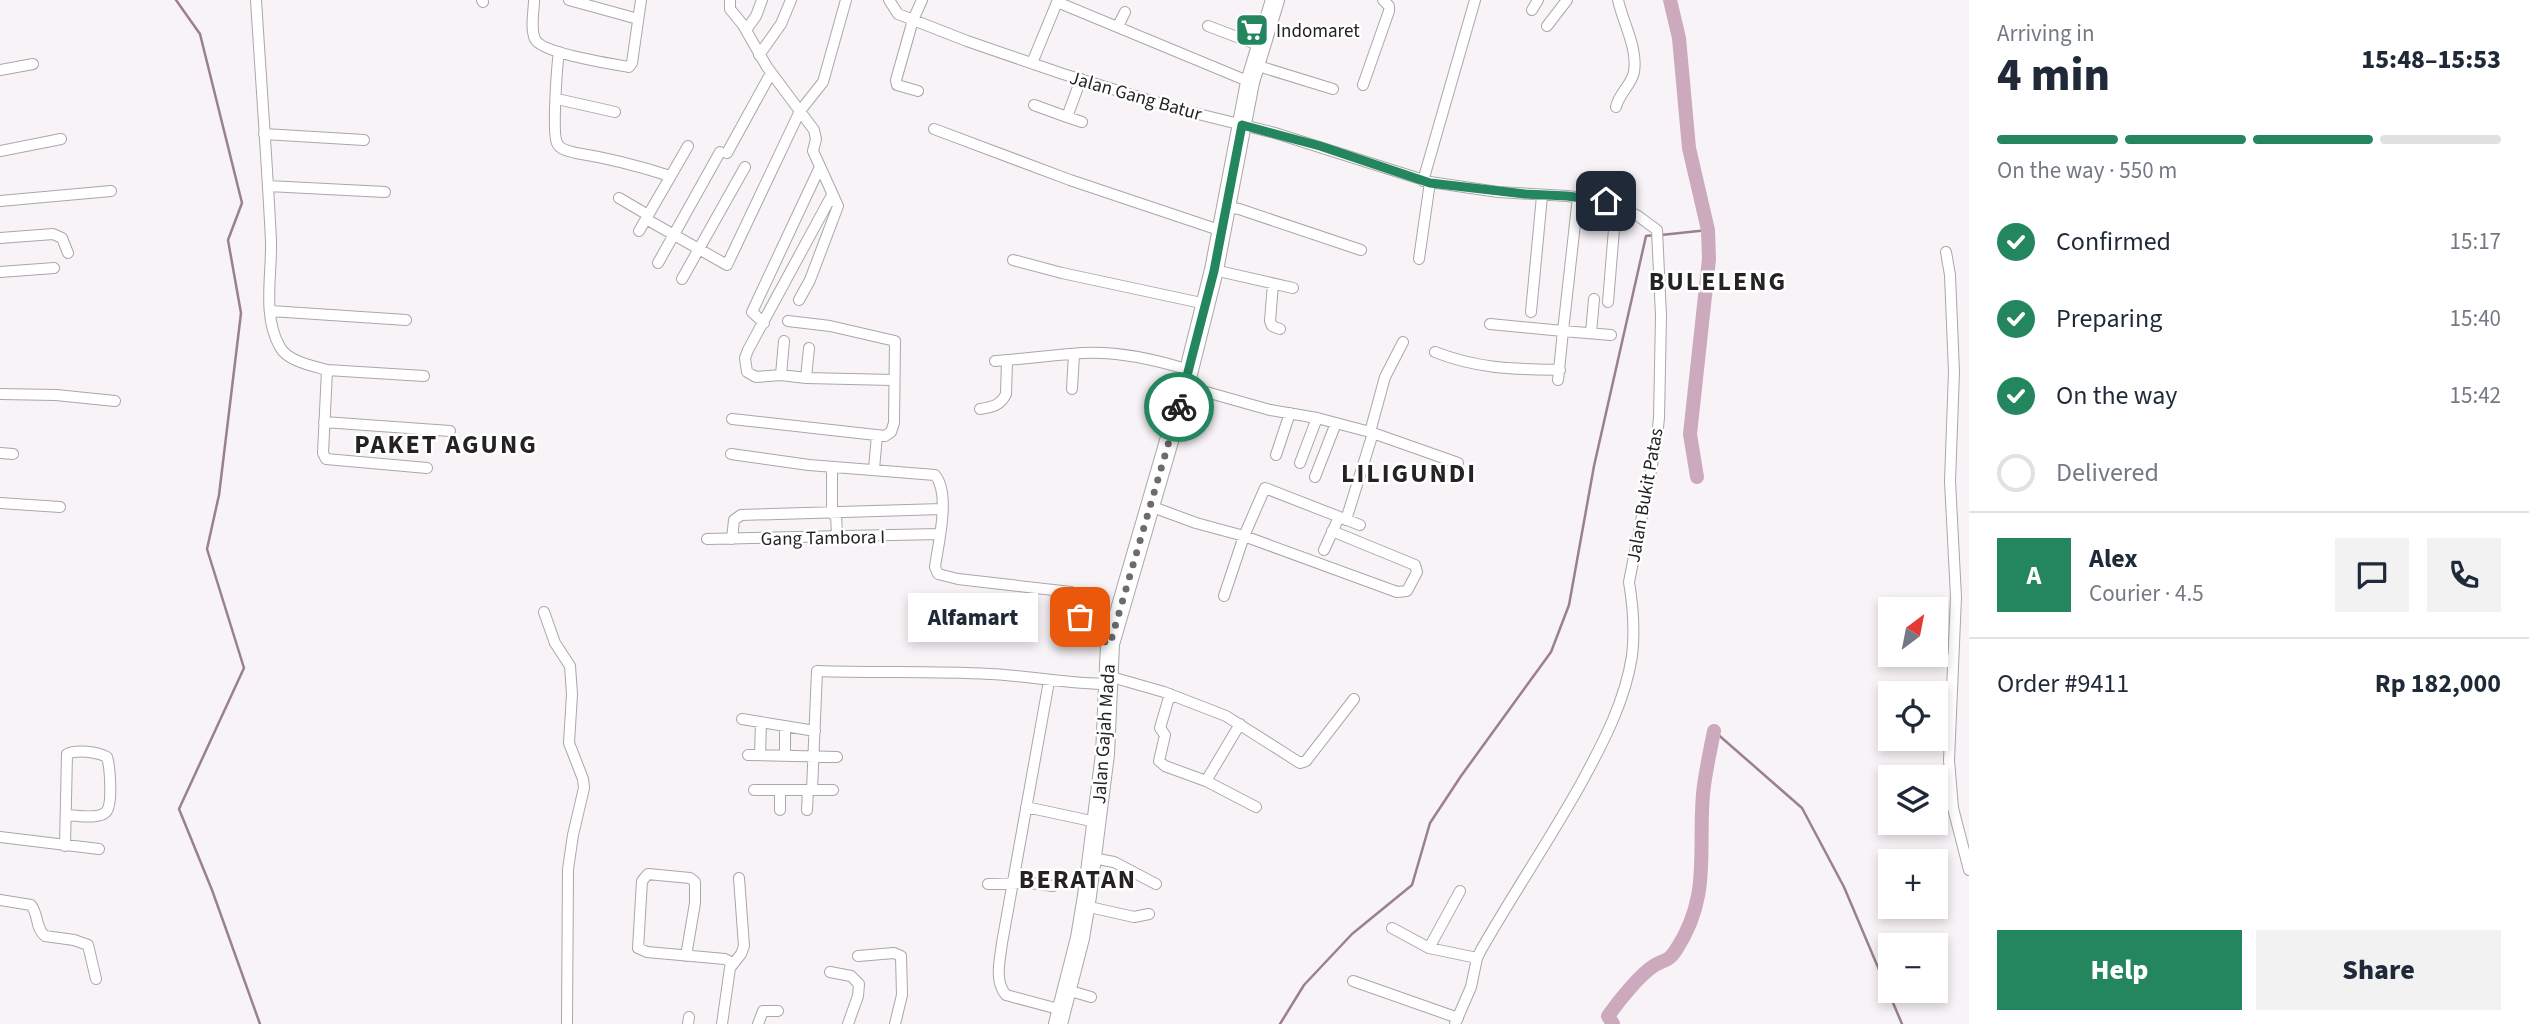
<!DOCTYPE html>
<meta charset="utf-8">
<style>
:root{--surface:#fff;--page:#f2f2f3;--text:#1f2937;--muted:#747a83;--line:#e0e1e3;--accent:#23865f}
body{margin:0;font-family:"Source Sans 3",sans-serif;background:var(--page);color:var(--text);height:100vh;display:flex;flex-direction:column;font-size:26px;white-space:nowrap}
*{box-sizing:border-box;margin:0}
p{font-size:23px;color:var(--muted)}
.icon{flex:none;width:38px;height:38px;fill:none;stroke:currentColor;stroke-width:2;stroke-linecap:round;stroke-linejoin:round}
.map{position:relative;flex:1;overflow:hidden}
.details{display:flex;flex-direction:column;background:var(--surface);width:560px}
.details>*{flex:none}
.needle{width:46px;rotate:32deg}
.controls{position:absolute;left:1878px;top:597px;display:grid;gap:14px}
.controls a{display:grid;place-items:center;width:70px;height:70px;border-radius:0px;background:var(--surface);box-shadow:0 4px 10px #0003;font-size:35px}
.pin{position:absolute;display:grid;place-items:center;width:60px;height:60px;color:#fff;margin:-30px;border-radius:14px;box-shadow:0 4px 10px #0006}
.courier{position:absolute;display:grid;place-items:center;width:70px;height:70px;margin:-35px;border:5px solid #23865f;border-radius:50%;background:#fff;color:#222;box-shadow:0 2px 9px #0007}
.bubble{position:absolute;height:49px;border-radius:0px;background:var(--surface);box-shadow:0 4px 10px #0003;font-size:23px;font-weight:800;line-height:49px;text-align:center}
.overview em{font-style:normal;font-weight:800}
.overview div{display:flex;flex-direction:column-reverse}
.overview{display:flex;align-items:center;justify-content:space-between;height:119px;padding:0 28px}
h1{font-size:46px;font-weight:800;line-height:52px}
.bar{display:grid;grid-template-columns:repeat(4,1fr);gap:10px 7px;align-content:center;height:84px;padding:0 28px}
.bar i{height:9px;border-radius:5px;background:var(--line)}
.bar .on{background:var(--accent)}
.bar p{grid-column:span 4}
.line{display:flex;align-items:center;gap:18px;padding:0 28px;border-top:2px solid var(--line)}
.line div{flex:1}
.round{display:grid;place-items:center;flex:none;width:74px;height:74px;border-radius:0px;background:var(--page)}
ol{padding:0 28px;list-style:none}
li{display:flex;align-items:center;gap:21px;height:77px}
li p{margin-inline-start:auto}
li .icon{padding:7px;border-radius:50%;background:var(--accent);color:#fff;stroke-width:4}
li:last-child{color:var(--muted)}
li i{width:38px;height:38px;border:4px solid var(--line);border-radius:50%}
.cta{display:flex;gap:14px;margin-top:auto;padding:14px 28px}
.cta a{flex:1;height:80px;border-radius:0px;background:var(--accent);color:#fff;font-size:28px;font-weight:800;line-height:80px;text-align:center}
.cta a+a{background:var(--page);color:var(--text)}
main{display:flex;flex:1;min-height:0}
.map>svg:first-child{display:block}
</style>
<main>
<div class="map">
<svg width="1969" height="1024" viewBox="0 0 1969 1024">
<rect width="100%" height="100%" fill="#f8f3f6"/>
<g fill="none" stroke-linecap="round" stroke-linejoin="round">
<path stroke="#9a8090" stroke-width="2.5" d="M176,0L200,34L242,203L228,240L241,313L219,495L207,549L244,668L179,809L212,890L260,1024
M1661,235L1708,230
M1714,731L1802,808L1844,887L1902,1024
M1280,1024L1304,985L1352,934L1412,885L1430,823L1461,776L1551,652L1569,605L1594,466L1646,236L1655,235"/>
<path stroke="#cda9be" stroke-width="14" d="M1670,0L1679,38L1689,148L1708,230L1709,259L1690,434L1697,477
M1613,1024L1608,1016C1618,1002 1640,974 1655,965C1665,959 1668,962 1676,950C1711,897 1698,852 1703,794C1705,773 1710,752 1714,731"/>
<defs>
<path id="street" d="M256,0C261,80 267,161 271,241C272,275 262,316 280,347C287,361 313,366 327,370L323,453L326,459L427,468
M482,0L483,2
M534,0C534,11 530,28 535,39C541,53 612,64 629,67L632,63L641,0
M569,0L638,19
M730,0V9L743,25L767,67L814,130L816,139L813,151L838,206L810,280L799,300
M889,0L898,14L967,41L1063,74L1178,109L1275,133L1430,182L1498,192L1567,196L1607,201L1638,216L1657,230L1661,316L1659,418L1656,445L1629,582C1633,606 1635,631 1632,656C1625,701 1604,741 1583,780C1551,838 1514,892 1481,950L1477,958L1471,987L1455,1024
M1057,2L1250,82
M1532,10L1538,0
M1118,26L1125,12
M1208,26L1261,46
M1547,26L1567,0
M746,30L756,16L762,0
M559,52C557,66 552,133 557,143C560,150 569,151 576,153C608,158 639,166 670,176
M759,55L781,24L791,0
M1032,63L1058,0
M1255,65L1333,89
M0,70L33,64
M1081,79L1067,117L1082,122
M1363,85L1389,11V6L1383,0
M918,91L897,85L896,80L913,20L922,0
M557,99L615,112
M1034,105L1067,117
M1616,107C1619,93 1631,86 1634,72C1638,48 1623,23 1618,0
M934,129L1070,180L1222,231
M264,134L364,140
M0,151L61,139
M727,153L771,73
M1423,181L1475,0
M268,186L385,192
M832,195L748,350L745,358L747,372L756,377L781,375L806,378L893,380
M619,198L648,215
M0,201L111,191
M1226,207L1239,209L1361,250
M646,219L727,265L800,111L823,82L846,0
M639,231L688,146
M0,238L53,234L62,238L68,253
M1946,252L1950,275L1954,372L1950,481L1956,597L1949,760L1953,808L1969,870
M1419,259L1430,182
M1013,260L1062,273L1206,304
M658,263L720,152
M1214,270L1293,288
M0,272L54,268
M682,279L745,167
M1273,284L1270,321L1272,326L1280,329
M1608,302L1616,205
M271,311L406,320
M1531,312L1542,196
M764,323L752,312L819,169
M1490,324L1563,331L1578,197
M1591,333L1594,299
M1435,352C1478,369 1514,369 1560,370
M995,361C1024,359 1053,355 1082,353C1119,351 1154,359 1189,370
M327,370L424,376
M781,375L784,341
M806,378L809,348
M1558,380L1563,331L1611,335
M1185,386L1270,410L1317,418L1370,432L1458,463
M1072,389L1074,354
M0,394L56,395L115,401
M980,409C992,407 1000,406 1006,394L1007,360
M732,419L885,436L891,432L894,423L895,341L830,326L788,321
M324,422L450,431
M1370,432L1385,377L1403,342
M0,453L13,454
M731,454L809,465L935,475C951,494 938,544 935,567L938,574L958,579L1071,592L1079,596C1084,628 1075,632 1110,644
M1276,455L1290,413
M1300,463L1317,418
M874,469L877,435
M1315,477L1336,423
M0,503L60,507
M1150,506L1196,523L1244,536L1397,592L1407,591L1417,572L1415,565L1332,531
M832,514V467
M836,514L837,536
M1346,520L1373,433
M707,539L940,534
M732,539L734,520L741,515L942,509
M1324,550L1339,517
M1224,596L1244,536L1265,488L1360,525
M544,612L555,643L570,666L572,694L569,743L583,779L584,788L573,835L568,869L567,1024
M1894,654L1951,660
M1108,676L1164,692L1226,716L1300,763L1306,761L1354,699
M1049,681L1002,943C1000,960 994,981 1006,995L1062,1010
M1170,694L1160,728L1165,735L1159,761L1165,766L1206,781L1240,724
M742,719L815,731
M785,726V756
M748,755L837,757
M760,755L761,722
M1206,781L1256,807
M754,790H833
M812,790L817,671C875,673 932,671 990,674C1030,676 1069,684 1109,684
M1026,807L1096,822
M780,810V790
M807,810L808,790
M0,837L99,849
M65,846L67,754C77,749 97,752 107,757C110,767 113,805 106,812C98,820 77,815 67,815
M1092,858L1114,862L1156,884
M988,884L1030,883L1053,886
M0,900L31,905C39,915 35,928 45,936L74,940L88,945L96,979
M1085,906L1134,917L1149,914
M1392,928L1429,948L1477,958
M1429,948L1460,891
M686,956L695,903V882L690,878L648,874L642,881L638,948L647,952L725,959L732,963
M858,956L894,953L901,956L902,995L895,1024
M830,972L851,976L859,984L858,996L848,1024
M1353,981L1458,1018
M1067,990L1091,997
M688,1024L689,1017
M722,1024L730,968L741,954L744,946L739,878
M758,1024L763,1011H778"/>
<path id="highway" d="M1058,1024L1080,938L1087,896L1105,754L1110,644L1185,386L1214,270L1250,82L1275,0"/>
</defs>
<use href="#street" stroke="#aba6a9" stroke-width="12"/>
<use href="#highway" stroke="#aba6a9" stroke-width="20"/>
<use href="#street" stroke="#fff" stroke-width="10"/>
<use href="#highway" stroke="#fff" stroke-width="18"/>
</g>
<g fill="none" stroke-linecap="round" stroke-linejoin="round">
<path stroke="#6e6b6d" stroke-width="7" stroke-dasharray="0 12.6" d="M1080,617L1087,634L1110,644L1179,407"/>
<path stroke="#23865f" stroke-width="9" d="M1179,407L1214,271L1242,125L1320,146L1430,183L1525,194L1567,196L1606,201"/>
</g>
<defs>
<symbol id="supermarket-square" viewBox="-11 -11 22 22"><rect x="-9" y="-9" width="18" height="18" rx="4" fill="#23865f" stroke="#fff"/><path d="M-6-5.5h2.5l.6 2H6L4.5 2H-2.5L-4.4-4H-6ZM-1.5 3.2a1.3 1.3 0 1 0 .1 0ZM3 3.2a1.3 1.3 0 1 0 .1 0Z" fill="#fff"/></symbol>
</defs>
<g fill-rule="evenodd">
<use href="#supermarket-square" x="1233" y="11" width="38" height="38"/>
</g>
<g text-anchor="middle" stroke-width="5" stroke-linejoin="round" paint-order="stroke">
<g font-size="19" fill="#242223" stroke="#fff" text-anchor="start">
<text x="1276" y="37">Indomaret</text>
</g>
<g font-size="19" fill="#242223" stroke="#fff">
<text transform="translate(1136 95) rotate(16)" y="7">Jalan Gang Batur</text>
<text transform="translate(1644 495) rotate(-80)" y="7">Jalan Bukit Patas</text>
<text transform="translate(823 537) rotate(-1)" y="7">Gang Tambora I</text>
<text transform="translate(1103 734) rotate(-86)" y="7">Jalan Gajah Mada</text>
</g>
<g font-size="26" font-weight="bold" letter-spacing="2" fill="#242223" stroke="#fff">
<text x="1718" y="290">BULELENG</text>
<text x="446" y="453">PAKET AGUNG</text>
<text x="1409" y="482">LILIGUNDI</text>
<text x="1078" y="888">BERATAN</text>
</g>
</g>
</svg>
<div class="controls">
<a><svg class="needle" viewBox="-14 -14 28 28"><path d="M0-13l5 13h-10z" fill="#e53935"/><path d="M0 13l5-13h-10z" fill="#747a83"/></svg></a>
<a><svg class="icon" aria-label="locate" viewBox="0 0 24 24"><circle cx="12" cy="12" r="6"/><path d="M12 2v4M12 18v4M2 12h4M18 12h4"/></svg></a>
<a><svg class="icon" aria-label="layers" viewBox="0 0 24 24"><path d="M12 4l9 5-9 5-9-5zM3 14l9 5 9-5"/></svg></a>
<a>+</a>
<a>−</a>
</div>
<div class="pin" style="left:1080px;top:617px;background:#ea580c"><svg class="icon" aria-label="bag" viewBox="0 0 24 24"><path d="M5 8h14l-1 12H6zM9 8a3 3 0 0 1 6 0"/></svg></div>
<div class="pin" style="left:1606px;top:201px;background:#1f2937"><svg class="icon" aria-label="home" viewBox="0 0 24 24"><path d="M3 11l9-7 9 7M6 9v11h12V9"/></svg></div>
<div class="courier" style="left:1179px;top:407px"><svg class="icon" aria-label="bike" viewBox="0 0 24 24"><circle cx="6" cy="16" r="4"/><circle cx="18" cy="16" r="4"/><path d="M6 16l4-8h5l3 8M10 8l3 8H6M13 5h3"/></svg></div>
<div class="bubble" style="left:908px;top:593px;width:130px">Alfamart</div>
</div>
<section class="details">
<div class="overview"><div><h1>4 min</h1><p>Arriving in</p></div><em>15:48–15:53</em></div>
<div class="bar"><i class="on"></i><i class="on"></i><i class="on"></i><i></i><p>On the way · 550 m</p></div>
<ol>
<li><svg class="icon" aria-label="check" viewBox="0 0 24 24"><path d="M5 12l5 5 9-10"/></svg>Confirmed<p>15:17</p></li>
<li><svg class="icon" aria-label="check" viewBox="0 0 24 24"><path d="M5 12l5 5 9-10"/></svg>Preparing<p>15:40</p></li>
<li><svg class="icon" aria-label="check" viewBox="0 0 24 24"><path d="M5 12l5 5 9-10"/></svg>On the way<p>15:42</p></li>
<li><i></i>Delivered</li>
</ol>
<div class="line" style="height:126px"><b class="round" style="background:var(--accent);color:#fff">A</b><div><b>Alex</b><p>Courier · 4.5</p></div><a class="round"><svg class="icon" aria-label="chat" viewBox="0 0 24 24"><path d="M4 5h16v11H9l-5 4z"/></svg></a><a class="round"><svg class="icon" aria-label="phone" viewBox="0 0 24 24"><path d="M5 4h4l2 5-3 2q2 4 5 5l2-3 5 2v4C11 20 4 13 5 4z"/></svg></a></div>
<div class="line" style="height:91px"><div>Order #9411</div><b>Rp 182,000</b></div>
<div class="cta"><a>Help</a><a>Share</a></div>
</section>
</main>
